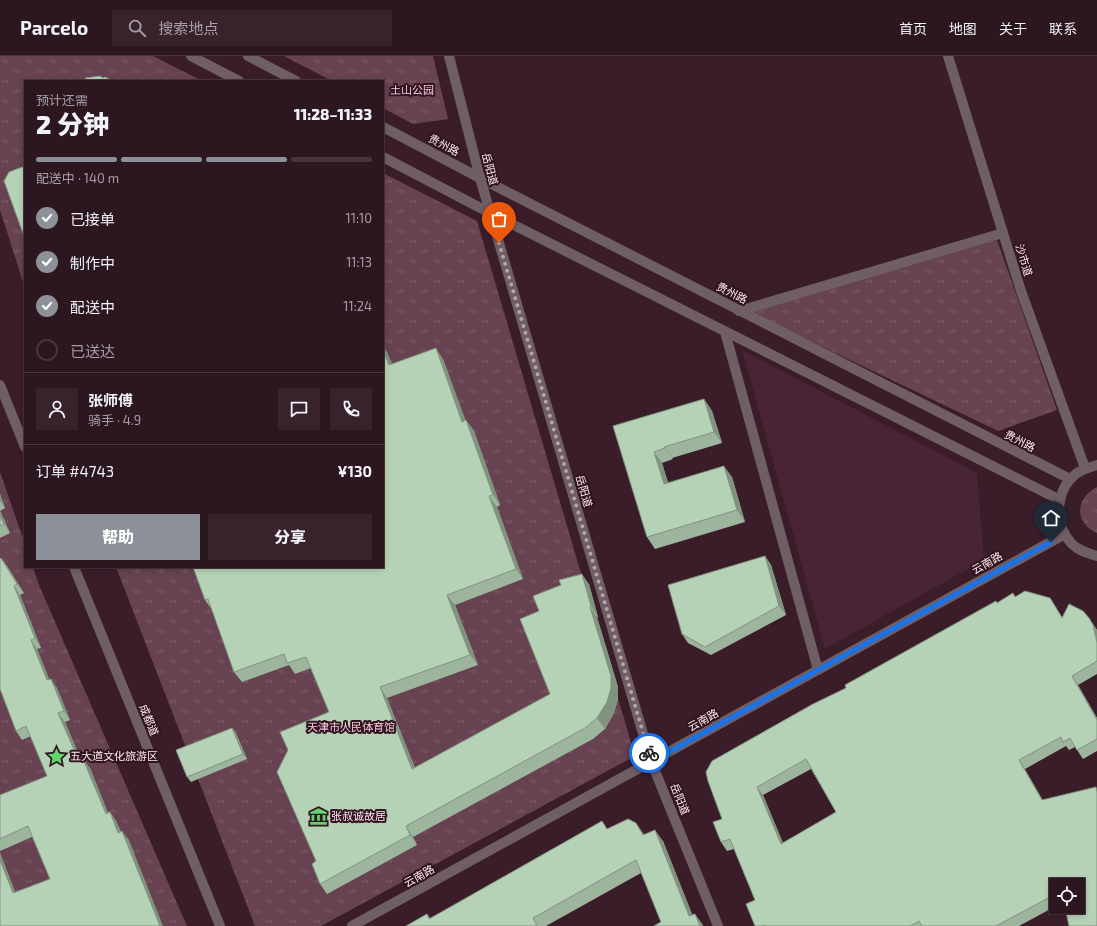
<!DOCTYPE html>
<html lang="zh">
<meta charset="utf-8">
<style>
:root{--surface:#2c1620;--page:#38232d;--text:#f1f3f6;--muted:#a69fa5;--line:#48353e;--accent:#8c9099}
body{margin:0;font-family:"Exo 2","Noto Sans SC",sans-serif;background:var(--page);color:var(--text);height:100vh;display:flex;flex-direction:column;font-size:15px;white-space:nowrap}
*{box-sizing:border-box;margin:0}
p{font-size:13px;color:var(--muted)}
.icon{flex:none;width:22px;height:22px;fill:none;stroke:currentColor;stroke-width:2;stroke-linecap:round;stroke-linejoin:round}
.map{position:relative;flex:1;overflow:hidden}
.details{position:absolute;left:24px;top:24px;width:360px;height:488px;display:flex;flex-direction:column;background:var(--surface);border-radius:0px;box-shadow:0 2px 6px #0003,0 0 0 1px var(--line)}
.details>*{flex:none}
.fabs{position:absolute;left:1049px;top:822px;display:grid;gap:8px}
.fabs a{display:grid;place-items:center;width:36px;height:36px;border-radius:0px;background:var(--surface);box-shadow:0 2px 6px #0003,0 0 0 1px var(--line);font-size:20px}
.pin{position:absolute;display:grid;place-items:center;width:34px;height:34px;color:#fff;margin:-41px -17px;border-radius:50% 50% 50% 0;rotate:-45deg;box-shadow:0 0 4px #0007}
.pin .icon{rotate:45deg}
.courier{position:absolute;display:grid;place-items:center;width:40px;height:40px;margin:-20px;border:3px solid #1a73e8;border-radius:50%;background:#fff;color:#222;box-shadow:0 1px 5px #0007}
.overview em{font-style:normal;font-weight:800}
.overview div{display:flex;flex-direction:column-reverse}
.overview{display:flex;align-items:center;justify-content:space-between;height:68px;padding:0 12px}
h1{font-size:26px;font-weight:800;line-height:30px}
.bar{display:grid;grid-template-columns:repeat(4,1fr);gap:6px 4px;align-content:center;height:48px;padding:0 12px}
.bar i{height:5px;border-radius:3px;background:var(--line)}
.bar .selected{background:var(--accent)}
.bar p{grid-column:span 4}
.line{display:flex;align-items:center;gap:10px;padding:0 12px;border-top:1px solid var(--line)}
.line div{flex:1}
.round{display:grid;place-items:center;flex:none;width:42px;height:42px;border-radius:0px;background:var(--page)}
ol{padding:0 12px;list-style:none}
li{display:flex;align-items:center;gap:12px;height:44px}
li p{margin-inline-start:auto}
li .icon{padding:4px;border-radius:50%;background:var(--accent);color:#fff;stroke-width:4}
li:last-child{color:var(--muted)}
li i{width:22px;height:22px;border:2px solid var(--line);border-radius:50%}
.button{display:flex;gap:8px;margin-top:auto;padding:8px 12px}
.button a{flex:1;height:46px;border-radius:0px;background:var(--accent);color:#fff;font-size:16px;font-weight:800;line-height:46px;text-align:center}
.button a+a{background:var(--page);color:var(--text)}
header{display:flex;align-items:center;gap:24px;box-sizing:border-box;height:56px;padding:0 20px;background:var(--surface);border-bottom:1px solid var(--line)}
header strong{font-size:19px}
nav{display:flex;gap:22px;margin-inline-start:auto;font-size:14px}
.search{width:280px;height:36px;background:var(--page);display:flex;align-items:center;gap:10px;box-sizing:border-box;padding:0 14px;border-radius:0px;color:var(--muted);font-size:15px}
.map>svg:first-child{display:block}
</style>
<header>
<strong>Parcelo</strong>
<div class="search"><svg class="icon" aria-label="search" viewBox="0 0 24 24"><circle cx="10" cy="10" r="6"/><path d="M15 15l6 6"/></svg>搜索地点</div>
<nav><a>首页</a><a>地图</a><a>关于</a><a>联系</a></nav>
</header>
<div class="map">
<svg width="1097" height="870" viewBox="0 0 1097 870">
<defs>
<pattern id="grass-tufts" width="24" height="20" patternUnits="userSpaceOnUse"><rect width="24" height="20" fill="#674251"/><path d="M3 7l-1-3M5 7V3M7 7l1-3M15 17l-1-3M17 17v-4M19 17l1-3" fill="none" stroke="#7e5d6a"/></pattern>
</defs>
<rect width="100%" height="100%" fill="#3b1d2a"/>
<path fill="#482434" d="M742,294L977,417L984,504L825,593Z"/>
<path fill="url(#grass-tufts)" d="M0,0H153L202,25H25V232L0,154Z
M284,0H433L448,63L413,68L383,52V25H332Z
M383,117L477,165L635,700L321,870H255L116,511H383Z
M997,184L1057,354L998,375L750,256Z
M0,416L25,488V511H33L39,529L187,870H0Z
M1097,431V477C1074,467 1075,442 1097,431Z"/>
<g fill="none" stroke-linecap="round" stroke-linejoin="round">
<path stroke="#6f5f65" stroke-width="10" d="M739,255L1003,177
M725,276L818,614"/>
<path stroke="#6f5f65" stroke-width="10" d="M449,0L480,122L651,705L718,870"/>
<path stroke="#6f5f65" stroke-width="10" d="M191,0L239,25
M248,0L296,25
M948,0L1021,235L1085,412
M383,71L480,122L1070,423
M383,101L490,157L1060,444
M0,329L25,391
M1097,409C1090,411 1083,413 1077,417C1055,434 1053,468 1072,488C1079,495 1088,497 1097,500
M74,511L220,870
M352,870L1065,478"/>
</g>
<path fill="#9db59d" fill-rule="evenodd" d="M383,290L387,296L392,309L443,303L465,365L466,364L474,375L500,449L497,451L523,523L455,549L478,609L387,642L415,712L550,638L539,555L589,528L598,561H597L618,631V643L614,657L605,673L593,683L413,781L417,789L327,838L320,828L316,805L329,656L311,612L295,618L289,609L242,626L234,616L212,554L205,544L193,511H383Z
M704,343L712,355L722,387L672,402L673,403L662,407L668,427L732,421L745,466L655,493L647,481L613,370Z
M0,438L5,452L0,455L10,477L0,482Z
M765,500L771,509L786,559L711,599L688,587L682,578Z
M1,502L24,537L20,539L41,592L37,593L49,623L57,632L70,664L65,666L81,704L90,712L108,757L110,756L116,765L121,776L129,784L0,870V797L15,836L50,823L32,781L0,795V739L47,720L31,680L22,684L16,675Z
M1013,537L1015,540L1050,542L1062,561L1089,562L1097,574V618L1078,629L1097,662V695L1083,703L1075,691L1069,694L1066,690L1025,713L1078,851L1056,829V850L1019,870H755V844L734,793L727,795L721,786L722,763L846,632L997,547ZM811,713L836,756L783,787L763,739Z
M232,672L236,677L247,703L191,726L187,721Z
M608,773L644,779L663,785L692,859L703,870H654L661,866L641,817L546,870H406L427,858L430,862Z"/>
<path fill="#7f937f" d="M383,290L387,296L397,320L389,309L383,294Z
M436,292L443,303L470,376L462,366Z
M704,343L712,355L722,387L714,376Z
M466,364L474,375L500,449L493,439Z
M664,391L672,402L673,403L665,392Z
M654,396L662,407L672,439L664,428Z
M724,410L732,421L745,466L737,454Z
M0,438L5,452L0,445Z
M489,440L497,451L523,523L516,513Z
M0,454L10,477L4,468L0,460Z
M765,500L771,509L786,559L779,550Z
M1,502L8,511L24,537L17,528Z
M582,518L589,528L598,561L591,550Z
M14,530L20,539L41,592L35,582Z
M447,539L455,549L478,609L470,599Z
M1050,542L1056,551L1068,571L1062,562Z
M590,551L597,561L618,631V643L614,657L605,673L597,662Z
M1089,562L1097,574V587Z
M31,584L37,593L53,633L47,624Z
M1072,620L1078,629L1097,662V664Z
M51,623L57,632L70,664L64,655Z
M380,631L387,642L419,723L412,713Z
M58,657L65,666L85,714L79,705Z
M232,672L236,677L247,703L243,698Z
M83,703L90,712L112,767L106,758Z
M1019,704L1025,713L1048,753L1042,744Z
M757,731L763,739L787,797L781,788Z
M110,756L116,765L125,786L118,777Z
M636,767L644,778L651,790L643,779Z
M406,770L413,781L417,789L410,779Z
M655,774L663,785L697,870L689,860Z
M122,775L129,784L163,870H160Z
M0,797L19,846L13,837L0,804Z
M695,858L703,869V870H700Z"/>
<path fill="#b6d2b6" stroke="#7f937f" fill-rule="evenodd" d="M100,20L103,22L105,21L113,25H86L85,22Z
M25,110V183L4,125L9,116Z
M436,292L462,366L466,364L493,439L489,440L516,513L447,539L470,599L380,631L412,713L550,638L520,563L539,555L533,540L561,529L559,524L582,518L591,550L590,551L611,620V632L607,646L597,662L585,672L406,770L410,779L320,828L312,808L316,805L277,716L288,694L280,676L329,656L306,601L287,607L284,598L234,616L208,543L205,544L193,511H383V294L389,309Z
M704,343L714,376L664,391L665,392L654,396L664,428L724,410L737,454L647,481L613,370Z
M0,460L4,468L0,470Z
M765,500L779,550L705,591L682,578L668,529Z
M1,502L17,528L14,530L35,582L31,584L47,624L51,623L64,655L58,657L79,705L83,703L106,758L110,756L118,777L122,775L160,870H0V804L13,837L50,823L28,770L0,783V739L47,720L26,670L16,675L0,633V503Z
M1025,535L1050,542L1062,562L1069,548L1083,555L1089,562L1093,569L1097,587V605L1072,620L1097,664V683L1077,694L1070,682L1063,686L1061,681L1019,704L1042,744L1096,731L1097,736V870H1069L1065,851H1078V829H1056V838L996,870H922L919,865L910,870H766L765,869L762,870H755L746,848L755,844L730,783L721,786L713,766L722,763L708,725L706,716L712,705L813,648L846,632L845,629L996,545L997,547L1013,537L1015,541ZM806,703L836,756L781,788L757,731Z
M232,672L243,698L187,721L176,694Z
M628,763L636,767L643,779L655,774L689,860L695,858L700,870H654L661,866L636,804L533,862L537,870H406L427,858L429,863L602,765L607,773Z"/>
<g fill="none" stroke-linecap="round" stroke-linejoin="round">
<path stroke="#baa2ac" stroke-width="4" stroke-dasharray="0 7.2" d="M499,187L649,697"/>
<path stroke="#1a73e8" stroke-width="5" d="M649,697L651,706L1051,486"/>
</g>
<defs>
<symbol id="sight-bare" viewBox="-9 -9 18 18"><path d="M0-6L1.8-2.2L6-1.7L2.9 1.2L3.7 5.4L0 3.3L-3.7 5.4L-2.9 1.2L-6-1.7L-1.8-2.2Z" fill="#60d56a" stroke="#301420" stroke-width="2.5" paint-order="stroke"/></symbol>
<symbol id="museum-bare" viewBox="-9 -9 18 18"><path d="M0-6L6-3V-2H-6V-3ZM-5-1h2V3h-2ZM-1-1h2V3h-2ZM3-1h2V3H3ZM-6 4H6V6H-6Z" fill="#60d56a" stroke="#301420" stroke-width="2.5" paint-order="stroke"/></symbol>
</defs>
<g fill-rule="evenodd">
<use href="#sight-bare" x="44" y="688" width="25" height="25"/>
<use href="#museum-bare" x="306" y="748" width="25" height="25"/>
</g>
<g text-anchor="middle" stroke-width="4" stroke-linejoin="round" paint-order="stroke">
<g font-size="11" fill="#f9cadd" stroke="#301420">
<text x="412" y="38">土山公园</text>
<text x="351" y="675">天津市人民体育馆</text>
</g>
<g font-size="11" fill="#ffeaf2" stroke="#301420">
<text transform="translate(444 89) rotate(28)" y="4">贵州路</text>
<text transform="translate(490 113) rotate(75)" y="4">岳阳道</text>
<text transform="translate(1024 204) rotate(73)" y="4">沙市道</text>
<text transform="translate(732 237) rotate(27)" y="4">贵州路</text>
<text transform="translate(1020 385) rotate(27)" y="4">贵州路</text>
<text transform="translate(584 435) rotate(74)" y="4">岳阳道</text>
<text transform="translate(987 507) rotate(-29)" y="4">云南路</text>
<text transform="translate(149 664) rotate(68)" y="4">成都道</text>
<text transform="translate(703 664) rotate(-29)" y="4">云南路</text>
<text transform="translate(680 743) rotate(68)" y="4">岳阳道</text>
<text transform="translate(419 820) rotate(-29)" y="4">云南路</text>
</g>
<g font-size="11" fill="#ffeaf2" stroke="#301420" text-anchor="start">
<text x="70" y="704">五大道文化旅游区</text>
<text x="331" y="764">张叔诚故居</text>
</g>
</g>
</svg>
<div class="fabs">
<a><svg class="icon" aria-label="locate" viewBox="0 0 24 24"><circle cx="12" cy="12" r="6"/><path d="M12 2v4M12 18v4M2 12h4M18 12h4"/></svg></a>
</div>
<div class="pin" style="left:499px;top:187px;background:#ea580c"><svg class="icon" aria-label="bag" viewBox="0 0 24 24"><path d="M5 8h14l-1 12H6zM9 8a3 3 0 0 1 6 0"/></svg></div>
<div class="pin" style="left:1051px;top:486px;background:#1f2937"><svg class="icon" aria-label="home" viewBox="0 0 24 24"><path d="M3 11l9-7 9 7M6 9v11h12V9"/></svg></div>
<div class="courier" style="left:649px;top:697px"><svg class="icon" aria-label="bike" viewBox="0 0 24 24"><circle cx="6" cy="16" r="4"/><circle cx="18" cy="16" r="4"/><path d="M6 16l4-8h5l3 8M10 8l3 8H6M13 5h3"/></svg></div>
<section class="details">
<div class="overview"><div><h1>2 分钟</h1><p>预计还需</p></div><em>11:28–11:33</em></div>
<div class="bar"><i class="selected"></i><i class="selected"></i><i class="selected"></i><i></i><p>配送中 · 140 m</p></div>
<ol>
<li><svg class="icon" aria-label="check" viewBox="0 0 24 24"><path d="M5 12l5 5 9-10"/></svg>已接单<p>11:10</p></li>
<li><svg class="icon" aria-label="check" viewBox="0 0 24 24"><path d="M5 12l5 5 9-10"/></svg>制作中<p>11:13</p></li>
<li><svg class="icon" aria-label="check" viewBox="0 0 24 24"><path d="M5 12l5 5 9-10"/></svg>配送中<p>11:24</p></li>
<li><i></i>已送达</li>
</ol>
<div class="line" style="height:72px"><a class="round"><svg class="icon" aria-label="person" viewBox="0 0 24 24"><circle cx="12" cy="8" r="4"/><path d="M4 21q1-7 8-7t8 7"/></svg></a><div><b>张师傅</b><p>骑手 · 4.9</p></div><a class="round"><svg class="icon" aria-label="chat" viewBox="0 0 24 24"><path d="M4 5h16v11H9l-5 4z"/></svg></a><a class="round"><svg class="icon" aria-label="phone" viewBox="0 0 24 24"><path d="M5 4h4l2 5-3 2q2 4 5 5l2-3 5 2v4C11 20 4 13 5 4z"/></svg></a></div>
<div class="line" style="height:52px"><div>订单 #4743</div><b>¥130</b></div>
<div class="button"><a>帮助</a><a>分享</a></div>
</section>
</div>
